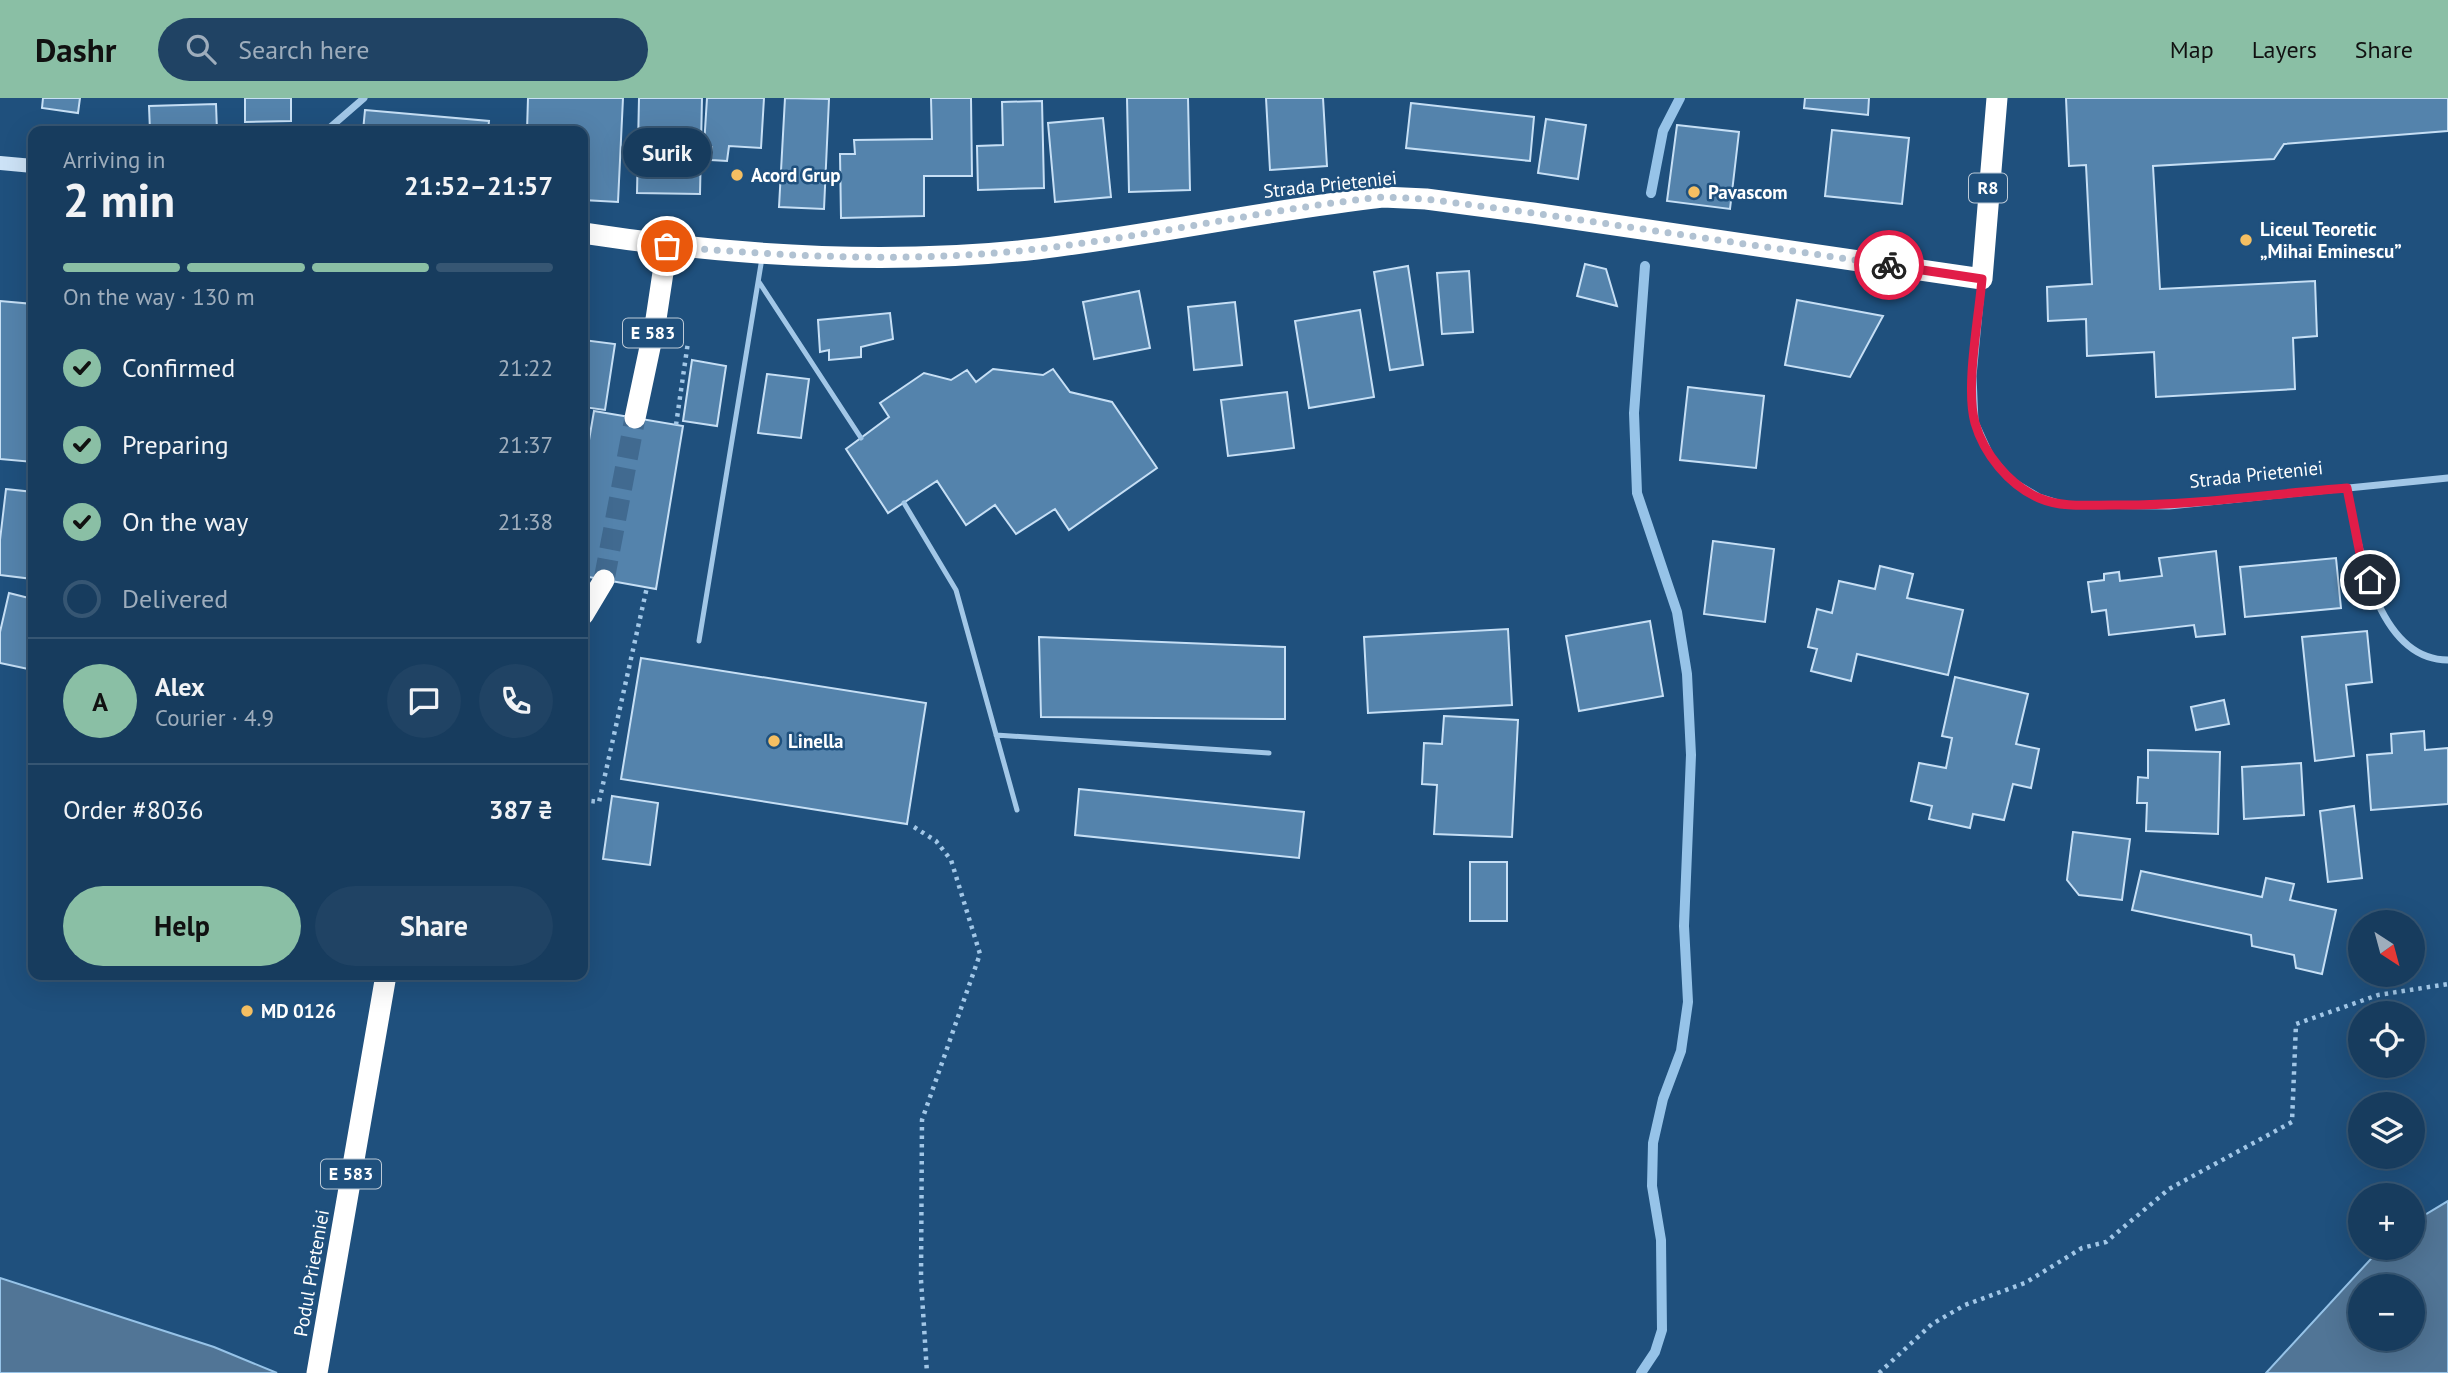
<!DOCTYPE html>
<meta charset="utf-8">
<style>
:root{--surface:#173c5e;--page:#204364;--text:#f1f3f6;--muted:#9eadbc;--line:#365673;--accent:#8abfa5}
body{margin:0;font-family:"PT Sans",sans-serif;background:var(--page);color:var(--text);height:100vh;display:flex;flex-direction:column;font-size:26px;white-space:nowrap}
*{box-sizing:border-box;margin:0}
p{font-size:23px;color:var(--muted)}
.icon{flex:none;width:38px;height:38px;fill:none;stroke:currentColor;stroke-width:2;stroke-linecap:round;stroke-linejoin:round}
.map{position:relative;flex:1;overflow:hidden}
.sheet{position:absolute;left:28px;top:28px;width:560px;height:854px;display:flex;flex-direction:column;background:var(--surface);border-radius:14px;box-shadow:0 7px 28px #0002,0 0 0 2px var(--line)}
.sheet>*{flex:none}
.needle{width:46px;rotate:144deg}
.tools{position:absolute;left:2348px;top:812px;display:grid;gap:14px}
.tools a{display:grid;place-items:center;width:77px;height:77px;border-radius:50%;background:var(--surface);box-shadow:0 7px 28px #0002,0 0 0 2px var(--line);font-size:35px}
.pin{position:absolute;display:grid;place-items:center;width:60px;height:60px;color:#fff;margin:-30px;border:4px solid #fff;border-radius:50%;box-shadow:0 2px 7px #0007}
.courier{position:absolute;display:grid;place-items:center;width:70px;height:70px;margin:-35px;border:5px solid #e11d48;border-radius:50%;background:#fff;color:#222;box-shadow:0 2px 9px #0007}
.bubble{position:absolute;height:49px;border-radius:24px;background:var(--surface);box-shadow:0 7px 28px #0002,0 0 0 2px var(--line);font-size:23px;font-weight:600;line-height:49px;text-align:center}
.summary em{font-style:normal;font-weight:600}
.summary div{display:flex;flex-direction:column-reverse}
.summary{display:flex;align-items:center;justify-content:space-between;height:119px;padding:0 35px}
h1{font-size:46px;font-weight:600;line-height:52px}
.bar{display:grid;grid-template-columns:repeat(4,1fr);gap:10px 7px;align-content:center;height:84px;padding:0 35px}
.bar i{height:9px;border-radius:5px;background:var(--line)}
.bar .current{background:var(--accent)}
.bar p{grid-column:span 4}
.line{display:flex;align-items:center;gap:18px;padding:0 35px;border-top:2px solid var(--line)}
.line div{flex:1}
.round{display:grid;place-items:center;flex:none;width:74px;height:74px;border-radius:37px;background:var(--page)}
ol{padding:0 35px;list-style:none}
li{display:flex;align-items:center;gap:21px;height:77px}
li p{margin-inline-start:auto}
li .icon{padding:7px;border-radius:50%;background:var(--accent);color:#111;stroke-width:4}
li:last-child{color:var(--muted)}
li i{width:38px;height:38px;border:4px solid var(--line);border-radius:50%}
.cta{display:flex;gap:14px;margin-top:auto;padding:14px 35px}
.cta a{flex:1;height:80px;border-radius:42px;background:var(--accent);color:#111;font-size:28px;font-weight:600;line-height:80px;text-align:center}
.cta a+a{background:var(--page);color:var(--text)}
header{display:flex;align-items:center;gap:42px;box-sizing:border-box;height:98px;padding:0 35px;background:var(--accent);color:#111}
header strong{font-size:33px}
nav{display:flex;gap:38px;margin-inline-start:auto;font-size:24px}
.search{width:490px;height:63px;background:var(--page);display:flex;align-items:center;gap:18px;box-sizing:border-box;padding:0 24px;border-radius:38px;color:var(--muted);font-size:26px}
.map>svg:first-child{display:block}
</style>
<header>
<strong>Dashr</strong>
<div class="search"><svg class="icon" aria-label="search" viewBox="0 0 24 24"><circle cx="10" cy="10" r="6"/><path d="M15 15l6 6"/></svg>Search here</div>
<nav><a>Map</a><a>Layers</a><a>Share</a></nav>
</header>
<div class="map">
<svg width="2448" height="1275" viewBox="0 0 2448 1275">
<rect width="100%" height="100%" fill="#1f507d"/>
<path fill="#517596" stroke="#96c3e8" stroke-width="2" fill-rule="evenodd" d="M2448,1103V1275H2266L2381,1150H2413V1124ZM2361,1188H2413V1241H2361Z
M0,1180L214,1249L277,1275H0Z"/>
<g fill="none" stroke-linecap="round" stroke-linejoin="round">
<path stroke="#96c3e8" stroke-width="10" d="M1651,95L1663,33L1680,0
M1641,1275L1655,1254L1662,1232L1661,1142L1652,1088L1653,1045L1663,1001L1681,953L1688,904L1684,828L1691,657L1687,576L1677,514L1637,395L1634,315L1645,168"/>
</g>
<path fill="#5483ac" stroke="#c6dff5" stroke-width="2" d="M43,0H80L78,15L42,10Z
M245,0H291V23L245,24Z
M528,0H623L618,104L583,102V33H527Z
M639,0H702L700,96L637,95Z
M707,0H764L761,50L729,48L727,63L711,62L712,49L704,48Z
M785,0L829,1L824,111L779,109Z
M931,0H971L972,78H924V118L841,120L840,56H855L854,42L932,41Z
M1127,0H1188L1190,92L1129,94Z
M1266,0H1323L1327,68L1270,72Z
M1805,0H1869L1868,17L1804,10Z
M2066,0H2448V33L2284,46L2274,61L2153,68L2160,191L2315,183L2317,238L2293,240L2295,291L2156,299L2154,254L2087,258L2086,221L2048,223L2047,189L2092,186L2086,67L2069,68Z
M1042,3L1044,90L978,92L977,48L1003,47L1002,4Z
M1411,5L1534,19L1530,63L1406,50Z
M216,6L217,33H150L149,8Z
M365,12L489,23L488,33H363Z
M1103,20L1111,99L1055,104L1048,25Z
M1546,21L1586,27L1578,81L1538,75Z
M1677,27L1739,34L1730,111L1667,103Z
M1832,32L1909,40L1902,106L1825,98Z
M1585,166L1606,171L1617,208L1577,198Z
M1408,168L1423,267L1390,272L1374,174Z
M1469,173L1473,234L1442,236L1437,175Z
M1139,193L1150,250L1094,261L1083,204Z
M1797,202L1883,218L1850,279L1785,267Z
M0,203L33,206V364L0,361Z
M1235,204L1242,267L1194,272L1188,209Z
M1360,212L1374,299L1309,310L1295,223Z
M890,215L893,241L861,249V259L829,262V252L820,254L818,222Z
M583,242L615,246L605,312L583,309Z
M692,262L726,268L717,328L683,323Z
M993,271L1043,277L1053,271L1070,294L1112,304L1157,370L1069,432L1055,411L1016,436L995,407L966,427L937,383L888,415L846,351L889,319L880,305L924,275L951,282L967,272L976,284Z
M767,276L809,281L801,340L758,335Z
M1688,289L1764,298L1756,370L1680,362Z
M1287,294L1294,350L1228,358L1221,302Z
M594,313L683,328L656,491L583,478V377Z
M6,391L33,394V481L0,477V442Z
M1713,443L1774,451L1765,524L1704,516Z
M2216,453L2225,536L2196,539L2194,527L2109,537L2106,512L2092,514L2088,484L2104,482V476L2119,474L2120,483L2162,478L2159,460Z
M2336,460L2341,510L2245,519L2240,469Z
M1880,468L1913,476L1907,500L1963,512L1948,577L1857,556L1851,583L1811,573L1817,551L1808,549L1817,511L1832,515L1839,483L1875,491Z
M9,495L33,501V572L0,565V534Z
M1650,523L1663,598L1579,613L1566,538Z
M1508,531L1512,607L1368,615L1364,539Z
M2367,533L2372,584L2346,587L2354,658L2315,663L2302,539Z
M1039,539L1285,549V621L1041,619Z
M641,560L926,605L907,726L621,681Z
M1955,579L2028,596L2016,646L2039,651L2031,690L2013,686L2004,722L1973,716L1970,730L1929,721L1932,708L1911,703L1919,665L1946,670L1952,640L1942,638Z
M2224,602L2229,626L2196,632L2191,609Z
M1444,618L1518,622L1512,739L1434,736L1437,687L1422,686L1424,645L1442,646Z
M2424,633L2425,652L2448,650V706L2371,712L2367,657L2392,655L2391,636Z
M2148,652L2220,654L2218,736L2146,733L2147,705H2137L2138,679L2148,680Z
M2301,665L2304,717L2244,721L2242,669Z
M1079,691L1304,714L1299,760L1075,737Z
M612,698L658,705L650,767L603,761Z
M2354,708L2362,780L2328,784L2320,713Z
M2073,734L2130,741L2122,802L2079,797L2067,782Z
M1470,764H1507V823H1470Z
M2141,773L2262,799L2266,780L2294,786L2290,802L2336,812L2322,876L2296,870L2294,857L2252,848L2251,837L2132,812Z"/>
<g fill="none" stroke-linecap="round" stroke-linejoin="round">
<path stroke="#416a90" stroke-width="21" stroke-dasharray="21 10" stroke-linecap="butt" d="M604,482L635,320"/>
<path stroke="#a2c7e7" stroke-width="4.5" stroke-dasharray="3.5 5" stroke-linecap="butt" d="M676,327L688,244
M583,702L599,704L647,489
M914,729L936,743L951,762L980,856L922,1022L921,1182L927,1275
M1879,1275L1932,1226L1965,1207L2025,1185L2082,1150L2106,1144L2169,1091L2292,1024L2296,926L2378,897L2448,886"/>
<path stroke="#a2c7e7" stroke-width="5" d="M759,184L861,340
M904,405L956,492L1017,712
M699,543L762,160
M996,637L1269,655"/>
<path stroke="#a2c7e7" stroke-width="7" d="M326,33L364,0
M1982,182L1973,278L1975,324L1991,359L2012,383L2039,399L2065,407L2169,408L2448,380
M2347,390C2358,445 2375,562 2448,562"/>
<path stroke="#cce2f6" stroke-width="14" d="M0,65L33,68"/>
<path stroke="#fff" stroke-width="21" d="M583,135C732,158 886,168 1037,151C1153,137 1267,112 1383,99L1426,101L1533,115L1982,181L1997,0
M635,320L656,221L667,148
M583,517L604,482
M317,1275L386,877"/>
</g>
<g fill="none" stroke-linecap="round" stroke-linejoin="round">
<path stroke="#b1c2d2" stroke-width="7" stroke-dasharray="0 12.6" d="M667,148C790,159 914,165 1037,151C1153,138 1267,111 1383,99L1426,101L1533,115L1889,167"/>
<path stroke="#e11d48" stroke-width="9" d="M1889,167L1982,181C1979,219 1965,289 1975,325C1984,356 2009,387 2039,400C2062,410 2088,407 2113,407C2192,408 2269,396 2347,390L2361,461L2370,482"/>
</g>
<g fill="#f5bf62" stroke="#1f507d" stroke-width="2.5">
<circle cx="737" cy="77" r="7"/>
<circle cx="1694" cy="94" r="7"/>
<circle cx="2246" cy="142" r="7"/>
<circle cx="774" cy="643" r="7"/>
<circle cx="247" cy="913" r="7"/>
</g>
<g text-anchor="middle" stroke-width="5" stroke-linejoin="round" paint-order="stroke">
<g fill="#1f507d" stroke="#bccad8" stroke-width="2">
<rect x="1969" y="75.5" width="38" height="29" rx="5"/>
<rect x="623" y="220.5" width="60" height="29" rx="5"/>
<rect x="321" y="1061.5" width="60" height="29" rx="5"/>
</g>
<g font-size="18" font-weight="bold" fill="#fff">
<text x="1988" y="96">R8</text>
<text x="653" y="241">E 583</text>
<text x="351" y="1082">E 583</text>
</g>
<g font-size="19" font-weight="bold" fill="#fff" stroke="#1f507d" text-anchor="start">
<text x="751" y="84">Acord Grup</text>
<text x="1708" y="101">Pavascom</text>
<text x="2260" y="138">Liceul Teoretic<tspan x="2260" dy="22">„Mihai Eminescu”</tspan></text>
<text x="788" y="650">Linella</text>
<text x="261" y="920">MD 0126</text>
</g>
<g font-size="19" fill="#fff" stroke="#1f507d">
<text transform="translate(1330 86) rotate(-6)" y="7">Strada Prieteniei</text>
<text transform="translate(2256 376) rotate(-6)" y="7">Strada Prieteniei</text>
<text transform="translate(311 1175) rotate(-80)" y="7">Podul Prieteniei</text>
</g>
</g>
</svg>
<div class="tools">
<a><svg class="needle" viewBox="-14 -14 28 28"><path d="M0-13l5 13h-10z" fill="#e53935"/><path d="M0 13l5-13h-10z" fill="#9eadbc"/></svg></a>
<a><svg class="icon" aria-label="locate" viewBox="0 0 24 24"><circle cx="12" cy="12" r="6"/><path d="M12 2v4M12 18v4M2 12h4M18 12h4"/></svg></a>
<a><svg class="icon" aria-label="layers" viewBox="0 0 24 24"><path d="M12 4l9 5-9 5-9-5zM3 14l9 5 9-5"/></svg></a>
<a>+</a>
<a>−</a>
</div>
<div class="pin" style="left:667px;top:148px;background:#ea580c"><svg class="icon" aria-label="bag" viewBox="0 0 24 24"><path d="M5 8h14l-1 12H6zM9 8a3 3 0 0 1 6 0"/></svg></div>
<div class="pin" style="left:2370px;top:482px;background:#1f2937"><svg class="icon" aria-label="home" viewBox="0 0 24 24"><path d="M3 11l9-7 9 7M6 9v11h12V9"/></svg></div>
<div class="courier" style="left:1889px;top:167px"><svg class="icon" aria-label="bike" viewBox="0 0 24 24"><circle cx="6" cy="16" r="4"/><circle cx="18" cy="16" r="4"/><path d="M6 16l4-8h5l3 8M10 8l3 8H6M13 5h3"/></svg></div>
<div class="bubble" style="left:623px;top:30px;width:88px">Surik</div>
<section class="sheet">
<div class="summary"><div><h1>2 min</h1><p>Arriving in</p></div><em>21:52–21:57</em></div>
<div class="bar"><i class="current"></i><i class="current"></i><i class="current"></i><i></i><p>On the way · 130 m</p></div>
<ol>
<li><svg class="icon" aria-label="check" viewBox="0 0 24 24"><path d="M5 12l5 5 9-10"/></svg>Confirmed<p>21:22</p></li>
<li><svg class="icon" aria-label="check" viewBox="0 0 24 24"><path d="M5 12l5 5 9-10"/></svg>Preparing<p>21:37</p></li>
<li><svg class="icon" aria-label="check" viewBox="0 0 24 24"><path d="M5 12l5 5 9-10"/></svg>On the way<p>21:38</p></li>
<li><i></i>Delivered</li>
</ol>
<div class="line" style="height:126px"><b class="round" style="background:var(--accent);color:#111">A</b><div><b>Alex</b><p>Courier · 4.9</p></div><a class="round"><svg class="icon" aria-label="chat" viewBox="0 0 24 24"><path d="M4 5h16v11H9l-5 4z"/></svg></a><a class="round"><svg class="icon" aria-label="phone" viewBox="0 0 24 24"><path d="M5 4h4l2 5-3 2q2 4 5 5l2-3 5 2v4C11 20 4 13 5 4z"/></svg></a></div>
<div class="line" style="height:91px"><div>Order #8036</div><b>387 ₴</b></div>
<div class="cta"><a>Help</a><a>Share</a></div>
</section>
</div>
